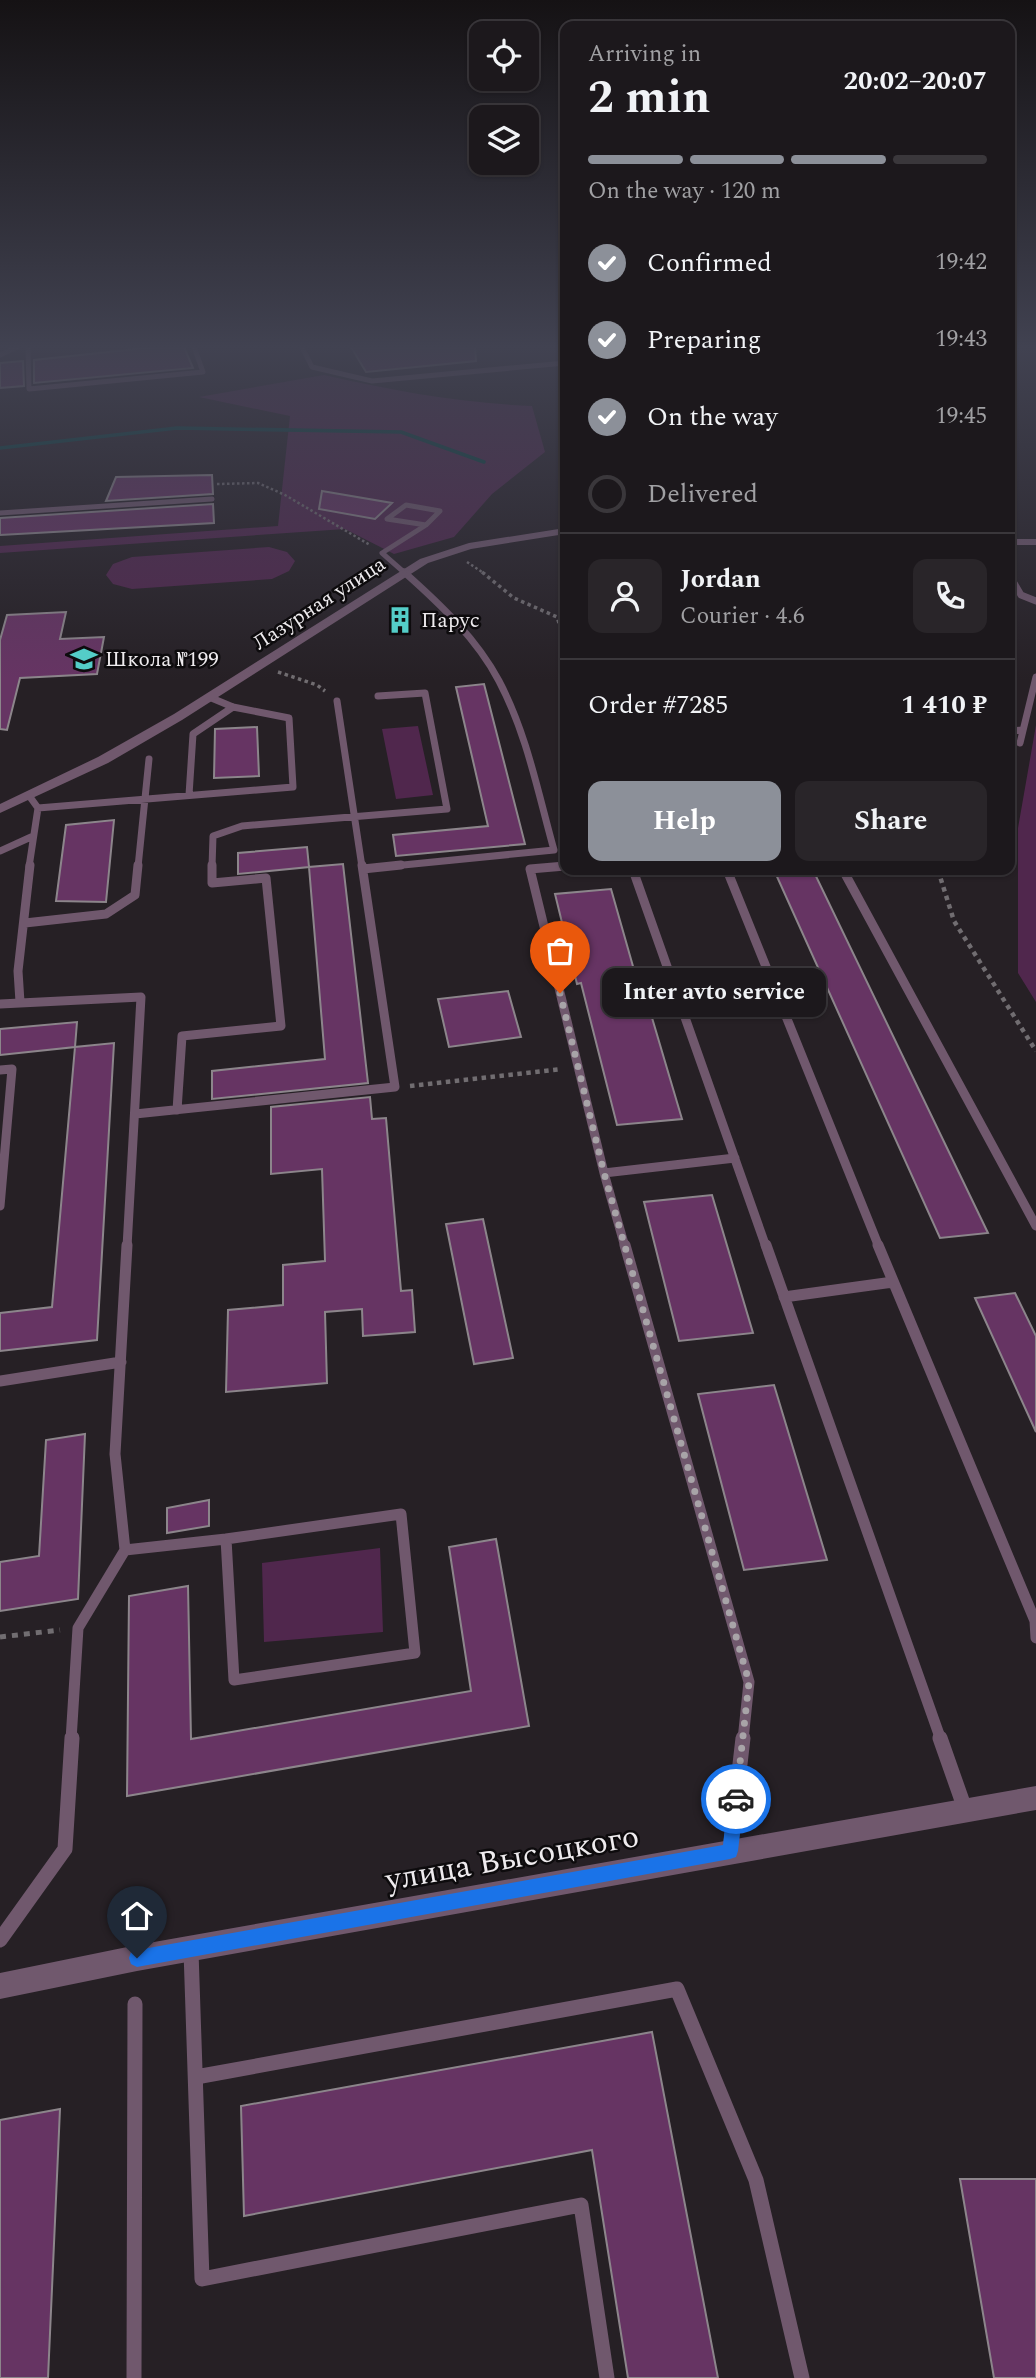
<!DOCTYPE html>
<meta charset="utf-8">
<style>
:root{--surface:#1c181c;--page:#292529;--text:#f1f3f6;--muted:#a0a0a3;--line:#3a373b;--accent:#8c9099}
body{margin:0;font-family:Spectral,serif;background:var(--page);color:var(--text);height:100vh;display:flex;flex-direction:column;font-size:26px;white-space:nowrap}
*{box-sizing:border-box;margin:0}
p{font-size:23px;color:var(--muted)}
.icon{flex:none;width:38px;height:38px;fill:none;stroke:currentColor;stroke-width:2;stroke-linecap:round;stroke-linejoin:round}
.map{position:relative;flex:1;overflow:hidden}
.panel{position:absolute;left:560px;top:21px;width:455px;height:854px;display:flex;flex-direction:column;background:var(--surface);border-radius:14px;box-shadow:0 2px 5px #0004,0 0 0 2px var(--line)}
.panel>*{flex:none}
.fabs{position:absolute;left:469px;top:21px;display:grid;gap:14px}
.fabs a{display:grid;place-items:center;width:70px;height:70px;border-radius:14px;background:var(--surface);box-shadow:0 2px 5px #0004,0 0 0 2px var(--line);font-size:35px}
.pin{position:absolute;display:grid;place-items:center;width:60px;height:60px;color:#fff;margin:-72px -30px;border-radius:50% 50% 50% 0;rotate:-45deg;box-shadow:0 0 7px #0007}
.pin .icon{rotate:45deg}
.courier{position:absolute;display:grid;place-items:center;width:70px;height:70px;margin:-35px;border:5px solid #1a73e8;border-radius:50%;background:#fff;color:#222;box-shadow:0 2px 9px #0007}
.bubble{position:absolute;height:49px;border-radius:14px;background:var(--surface);box-shadow:0 2px 5px #0004,0 0 0 2px var(--line);font-size:23px;font-weight:700;line-height:49px;text-align:center}
.summary em{font-style:normal;font-weight:700}
.summary div{display:flex;flex-direction:column-reverse}
.summary{display:flex;align-items:center;justify-content:space-between;height:119px;padding:0 28px}
h1{font-size:46px;font-weight:700;line-height:52px}
.bar{display:grid;grid-template-columns:repeat(4,1fr);gap:10px 7px;align-content:center;height:84px;padding:0 28px}
.bar i{height:9px;border-radius:5px;background:var(--line)}
.bar .on{background:var(--accent)}
.bar p{grid-column:span 4}
.line{display:flex;align-items:center;gap:18px;padding:0 28px;border-top:2px solid var(--line)}
.line div{flex:1}
.round{display:grid;place-items:center;flex:none;width:74px;height:74px;border-radius:14px;background:var(--page)}
ol{padding:0 28px;list-style:none}
li{display:flex;align-items:center;gap:21px;height:77px}
li p{margin-inline-start:auto}
li .icon{padding:7px;border-radius:50%;background:var(--accent);color:#fff;stroke-width:4}
li:last-child{color:var(--muted)}
li i{width:38px;height:38px;border:4px solid var(--line);border-radius:50%}
.cta{display:flex;gap:14px;margin-top:auto;padding:14px 28px}
.cta a{flex:1;height:80px;border-radius:14px;background:var(--accent);color:#fff;font-size:28px;font-weight:700;line-height:80px;text-align:center}
.cta a+a{background:var(--page);color:var(--text)}
.map>svg:first-child{display:block}
</style>
<div class="map">
<svg width="1036" height="2378" viewBox="0 0 1036 2378">
<rect width="100%" height="100%" fill="#262025"/>
<path fill="#50274d" d="M324,375C394,391 461,403 532,406L545,452L492,494L454,537L394,554L345,529L0,553V546L278,526L290,416L199,397Z
M269,547L287,552L295,561L289,571L272,579L132,589L113,584L106,575L113,564L132,557Z
M1036,725V1002L1018,973V828Z
M418,726L433,795L396,799L382,729Z
M380,1548L383,1632L264,1642L262,1563Z"/>
<g fill="none" stroke-linecap="round" stroke-linejoin="round">
<path stroke="#044543" stroke-width="3.5" d="M0,448L177,428L401,432L484,462"/>
</g>
<path fill="#663463" stroke="#8c858b" stroke-width="2" d="M155,347H184L193,368L34,383V360Z
M351,347H475L476,361L366,372Z
M23,361L24,386L0,388V363Z
M212,475L213,494L106,501L116,477Z
M322,491L392,503L375,519L319,509Z
M213,504L214,523L0,535V518Z
M66,612L60,639L104,637L97,674L20,678L7,730L0,729V640L7,615Z
M484,684L525,844L396,856L393,835L488,826L456,687Z
M257,727L259,776L214,778L215,729Z
M114,820L106,902L56,901L66,825Z
M307,847L309,867L238,874V853Z
M343,864L368,1083L212,1099V1071L325,1059L309,867Z
M774,870H813L988,1233L940,1238Z
M611,889L646,1012L650,1011L682,1119L617,1125L581,983L577,984L555,894Z
M508,991L521,1037L449,1047L438,999Z
M77,1022L75,1047L0,1055V1029Z
M114,1043L97,1340L0,1351V1313L52,1307L75,1047Z
M370,1097L372,1119L386,1118L401,1291L412,1290L415,1332L363,1336L362,1309L325,1312L327,1383L226,1392L228,1310L283,1305V1265L325,1261L322,1169L271,1174V1107Z
M712,1195L753,1333L679,1341L644,1202Z
M483,1219L513,1358L474,1364L446,1224Z
M1015,1293L1036,1336V1432L975,1298Z
M774,1385L827,1560L744,1570L698,1394Z
M85,1434L78,1599L0,1611V1562L39,1556L46,1440Z
M209,1500V1526L167,1533V1508Z
M496,1539L529,1726L127,1796L129,1596L188,1586L191,1739L471,1691L449,1547Z
M652,2032L718,2378H628L592,2150L244,2216L241,2106Z
M60,2109L48,2378H0V2120Z
M960,2179H1036V2378H994Z"/>
<g fill="none" stroke-linecap="round" stroke-linejoin="round">
<path stroke="#716d71" stroke-width="2.5" stroke-dasharray="2.5 2.5" stroke-linecap="butt" d="M217,484L258,483L285,495L370,545
M467,562L485,574"/>
<path stroke="#716d71" stroke-width="3.5" stroke-dasharray="3.5 3.5" stroke-linecap="butt" d="M482,572L514,598L557,617L565,641
M278,672L317,685L325,691"/>
<path stroke="#716d71" stroke-width="4.5" stroke-dasharray="4.5 4.5" stroke-linecap="butt" d="M938,870L954,921L1036,1051
M410,1086L562,1069"/>
<path stroke="#716d71" stroke-width="5" stroke-dasharray="6 6" stroke-linecap="butt" d="M0,1637L60,1630"/>
<path stroke="#70586d" stroke-width="5" d="M28,347L29,389L203,372L194,347
M302,347L312,367L372,381L565,363
M0,355L17,347
M406,505L440,511L426,525L387,519Z
M0,513L212,499
M406,574L382,553L426,525"/>
<path stroke="#70586d" stroke-width="7" d="M1010,576L1021,595L1036,601
M337,701L362,867
M1010,731L1023,730
M1020,743L1036,677
M189,795L193,734L233,707
M38,808L293,787L289,718L233,707L209,697
M0,851L31,837
M29,867L38,808L30,797
M138,867L149,759
M212,867L213,836L242,826L447,809L425,693L378,696
M383,867L554,850C538,793 527,734 499,681C477,639 440,604 404,572
M554,867L565,866"/>
<path stroke="#70586d" stroke-width="9" d="M565,866L530,869L604,1173L625,1247
M363,869L401,865
M633,870L766,1247
M727,870L879,1247
M843,870L1036,1226
M25,923L106,914L135,895L138,865
M20,1002L18,971L30,865
M0,1004L141,997L127,1247
M0,1070L12,1069L0,1206
M177,1110L182,1036L281,1026L266,878L212,883V865
M135,1114L395,1087L362,865
M604,1173L735,1158"/>
<path stroke="#70586d" stroke-width="11" d="M625,1245L749,1682L743,1740
M766,1245L941,1740
M878,1245L1035,1621L1036,1638
M784,1297L893,1282
M0,1381L121,1362
M401,1514L415,1653L234,1680L226,1539Z
M125,1550L226,1539
M71,1740L78,1628L125,1550L115,1454L127,1245"/>
<path stroke="#70586d" stroke-width="15" d="M940,1738L965,1809
M730,1851L743,1738
M0,1940L65,1849L72,1738
M191,1951L202,2279L581,2205L607,2378
M196,2077L677,1989L756,2180L802,2378
M134,2378L135,2004"/>
<path fill="#70586d" fill-rule="evenodd" d="M565,528V534L471,549L428,563L182,720L108,763L0,813V804L98,757L174,714L420,559L469,543Z
M1010,539H1036V545H1010Z
M1036,1786V1810L137,1971L0,1999V1973L137,1945Z"/>
</g>
<linearGradient id="sky" x2="0" y2="1"><stop stop-color="#151214"/><stop offset="0.51" stop-color="#414251"/><stop offset="1" stop-color="#414251" stop-opacity="0"/></linearGradient>
<rect width="1036" height="680" fill="url(#sky)"/>
<path fill="#1a73e8" d="M736,1792L742,1794L744,1799L738,1851L736,1857L730,1859L137,1967L131,1964L129,1958L131,1952L137,1950L723,1845L728,1799L731,1794Z"/>
<g fill="none" stroke-linecap="round" stroke-linejoin="round">
<path stroke="#a8a4a8" stroke-width="7" stroke-dasharray="0 12.6" d="M560,993L604,1173L749,1682L736,1799"/>
</g>
<defs>
<symbol id="building-bare" viewBox="-9 -9 18 18"><path d="M-4-6H4V6H1V3H-1V6H-4ZM-2.5-4.3h1.7v1.8h-1.7ZM.8-4.3h1.7v1.8H.8ZM-2.5-1h1.7V.8h-1.7ZM.8-1h1.7V.8H.8Z" fill="#54cdc8" stroke="#0d0b0d" stroke-width="2.5" paint-order="stroke"/></symbol>
<symbol id="school-bare" viewBox="-9 -9 18 18"><path d="M0-5L7-2L0 1L-7-2ZM-4 1L0 2.5L4 1V4Q0 6-4 4Z" fill="#54cdc8" stroke="#0d0b0d" stroke-width="2.5" paint-order="stroke"/></symbol>
</defs>
<g fill-rule="evenodd">
<use href="#building-bare" x="381" y="601" width="38" height="38"/>
<use href="#school-bare" x="65" y="640" width="38" height="38"/>
</g>
<g text-anchor="middle" stroke-width="5" stroke-linejoin="round" paint-order="stroke">
<g font-size="21" fill="#eeebee" stroke="#0d0b0d">
<text transform="translate(319 603) rotate(-33)" y="7">Лазурная улица</text>
</g>
<g font-size="21" fill="#eeebee" stroke="#0d0b0d" text-anchor="start">
<text x="421" y="627">Парус</text>
<text x="105" y="666">Школа №199</text>
</g>
<g font-size="32" fill="#eeebee" stroke="#0d0b0d">
<text transform="translate(512 1857) rotate(-10)" y="11">улица Высоцкого</text>
</g>
</g>
</svg>
<div class="fabs">
<a><svg class="icon" aria-label="locate" viewBox="0 0 24 24"><circle cx="12" cy="12" r="6"/><path d="M12 2v4M12 18v4M2 12h4M18 12h4"/></svg></a>
<a><svg class="icon" aria-label="layers" viewBox="0 0 24 24"><path d="M12 4l9 5-9 5-9-5zM3 14l9 5 9-5"/></svg></a>
</div>
<div class="pin" style="left:560px;top:993px;background:#ea580c"><svg class="icon" aria-label="bag" viewBox="0 0 24 24"><path d="M5 8h14l-1 12H6zM9 8a3 3 0 0 1 6 0"/></svg></div>
<div class="pin" style="left:137px;top:1958px;background:#1f2937"><svg class="icon" aria-label="home" viewBox="0 0 24 24"><path d="M3 11l9-7 9 7M6 9v11h12V9"/></svg></div>
<div class="courier" style="left:736px;top:1799px"><svg class="icon" aria-label="car" viewBox="0 0 24 24"><path d="M5 17H2v-5l4-1 3-4h7l3 4 3 1v5h-3M9 17h6M6 11h13"/><circle cx="7" cy="17" r="2"/><circle cx="17" cy="17" r="2"/></svg></div>
<div class="bubble" style="left:602px;top:968px;width:224px">Inter avto service</div>
<section class="panel">
<div class="summary"><div><h1>2 min</h1><p>Arriving in</p></div><em>20:02–20:07</em></div>
<div class="bar"><i class="on"></i><i class="on"></i><i class="on"></i><i></i><p>On the way · 120 m</p></div>
<ol>
<li><svg class="icon" aria-label="check" viewBox="0 0 24 24"><path d="M5 12l5 5 9-10"/></svg>Confirmed<p>19:42</p></li>
<li><svg class="icon" aria-label="check" viewBox="0 0 24 24"><path d="M5 12l5 5 9-10"/></svg>Preparing<p>19:43</p></li>
<li><svg class="icon" aria-label="check" viewBox="0 0 24 24"><path d="M5 12l5 5 9-10"/></svg>On the way<p>19:45</p></li>
<li><i></i>Delivered</li>
</ol>
<div class="line" style="height:126px"><a class="round"><svg class="icon" aria-label="person" viewBox="0 0 24 24"><circle cx="12" cy="8" r="4"/><path d="M4 21q1-7 8-7t8 7"/></svg></a><div><b>Jordan</b><p>Courier · 4.6</p></div><a class="round"><svg class="icon" aria-label="phone" viewBox="0 0 24 24"><path d="M5 4h4l2 5-3 2q2 4 5 5l2-3 5 2v4C11 20 4 13 5 4z"/></svg></a></div>
<div class="line" style="height:91px"><div>Order #7285</div><b>1 410 ₽</b></div>
<div class="cta"><a>Help</a><a>Share</a></div>
</section>
</div>
